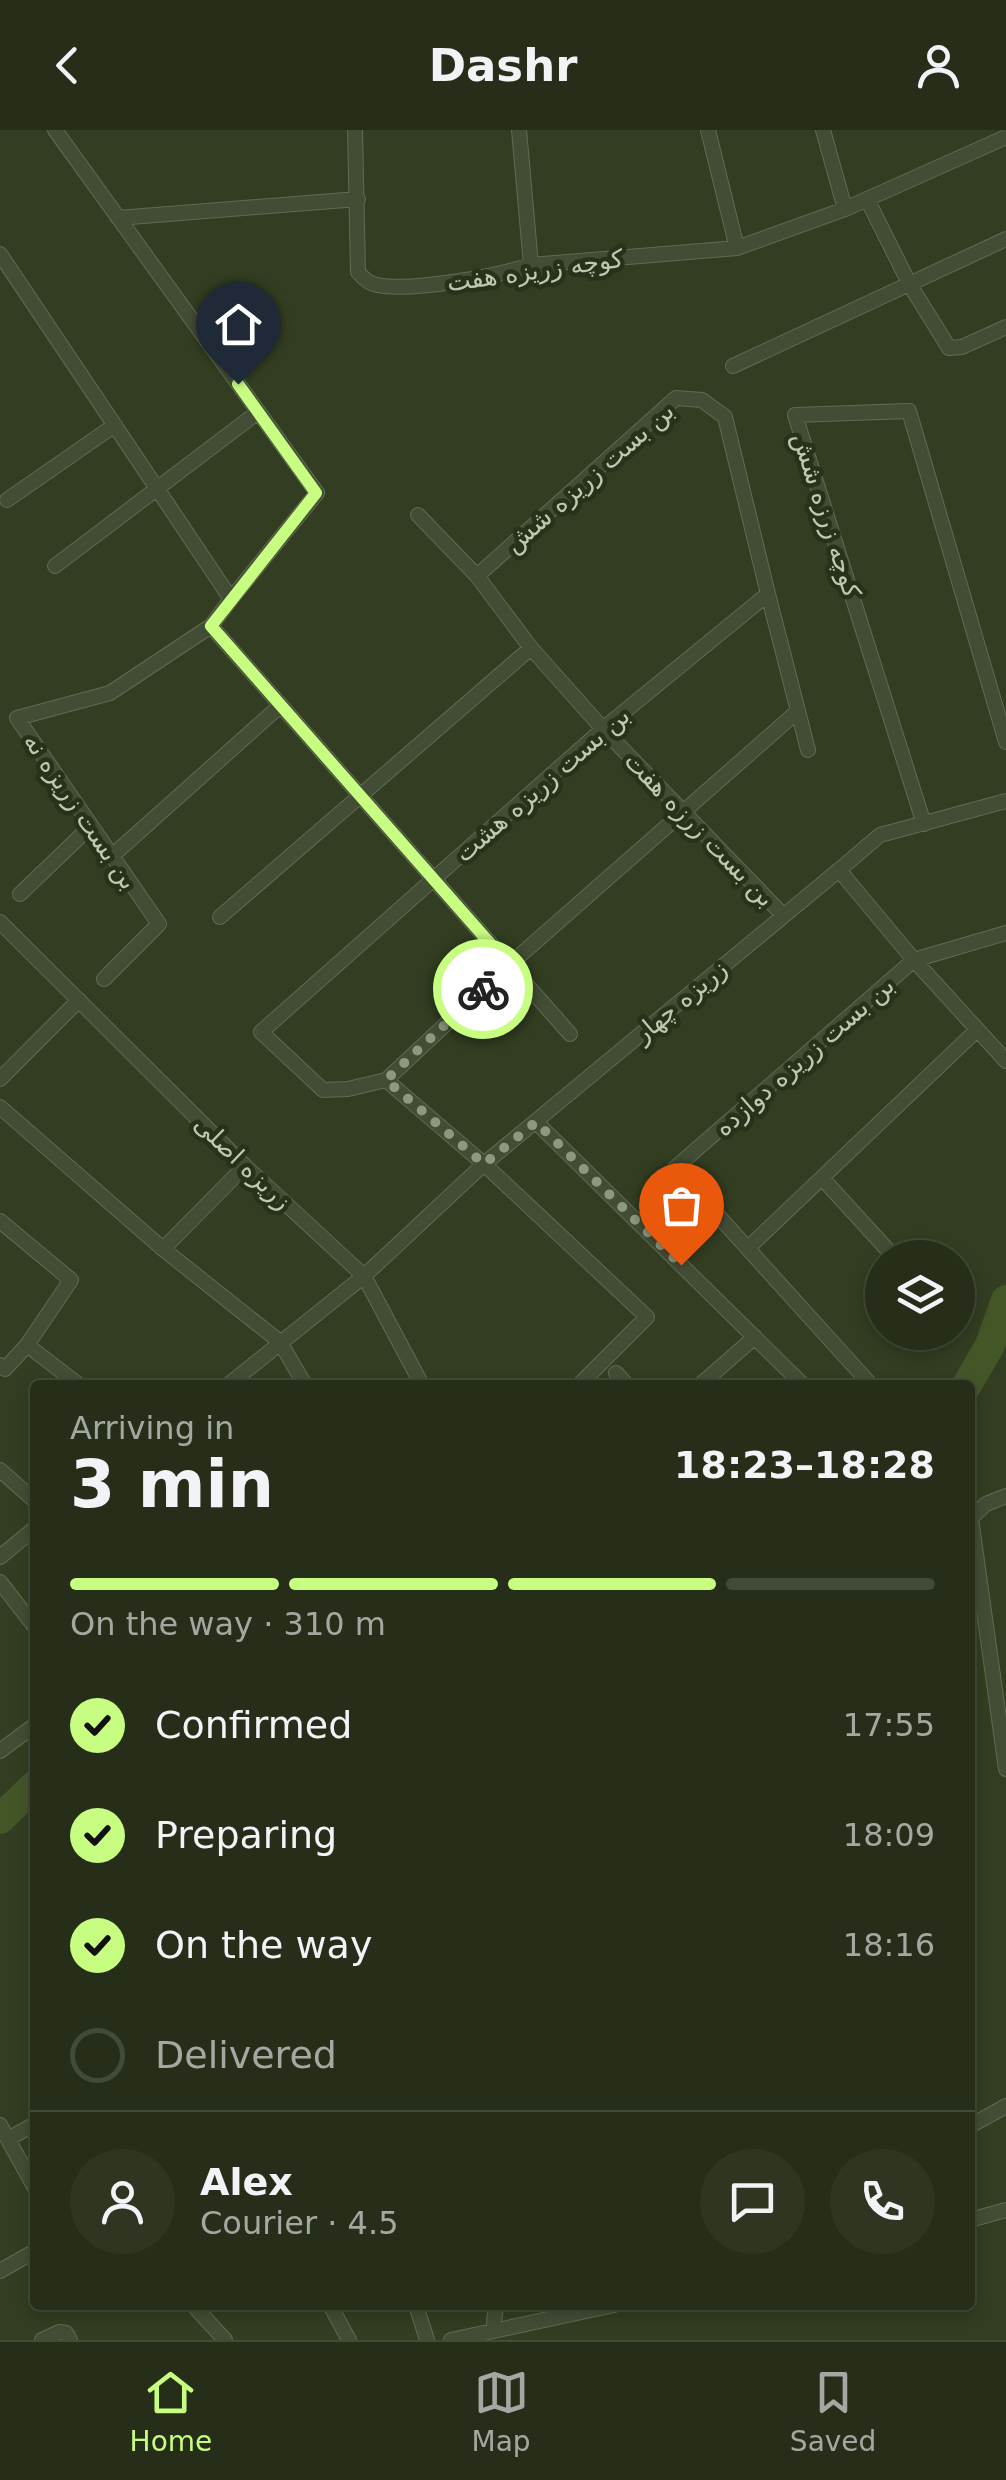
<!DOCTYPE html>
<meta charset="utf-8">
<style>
:root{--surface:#262e19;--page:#2e3622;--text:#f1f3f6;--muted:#a4a8a2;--line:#424a38;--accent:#c7fd81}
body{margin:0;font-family:"DejaVu Sans","Noto Naskh Arabic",sans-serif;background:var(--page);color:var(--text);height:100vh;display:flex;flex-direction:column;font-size:38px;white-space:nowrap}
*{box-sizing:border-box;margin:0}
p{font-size:32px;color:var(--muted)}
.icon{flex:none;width:55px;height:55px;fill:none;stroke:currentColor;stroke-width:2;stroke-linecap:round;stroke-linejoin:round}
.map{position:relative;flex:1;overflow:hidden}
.drawer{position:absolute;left:30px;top:1250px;width:945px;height:930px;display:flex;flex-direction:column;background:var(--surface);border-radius:10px;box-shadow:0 5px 15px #0003,0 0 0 2px var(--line)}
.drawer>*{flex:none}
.tools{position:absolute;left:865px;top:1110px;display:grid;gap:20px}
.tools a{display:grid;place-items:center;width:110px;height:110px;border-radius:50%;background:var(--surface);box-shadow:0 5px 15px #0003,0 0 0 2px var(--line);font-size:50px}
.pin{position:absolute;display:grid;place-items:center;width:85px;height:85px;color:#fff;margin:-102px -42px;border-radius:50% 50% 50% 0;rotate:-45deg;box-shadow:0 0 10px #0007}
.pin .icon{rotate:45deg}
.courier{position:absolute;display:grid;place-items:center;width:100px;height:100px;margin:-50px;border:8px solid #c7fd81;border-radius:50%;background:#fff;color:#222;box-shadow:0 2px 12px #0007}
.headline em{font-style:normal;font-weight:700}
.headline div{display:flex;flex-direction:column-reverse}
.headline{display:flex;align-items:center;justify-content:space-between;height:170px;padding:0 40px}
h1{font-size:65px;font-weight:700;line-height:75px}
.bar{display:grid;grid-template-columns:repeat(4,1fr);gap:15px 10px;align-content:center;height:120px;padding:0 40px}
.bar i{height:12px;border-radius:8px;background:var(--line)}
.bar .active{background:var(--accent)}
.bar p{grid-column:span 4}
.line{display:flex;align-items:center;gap:25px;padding:0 40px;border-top:2px solid var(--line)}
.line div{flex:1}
.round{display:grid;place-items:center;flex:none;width:105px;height:105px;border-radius:52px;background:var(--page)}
ol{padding:0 40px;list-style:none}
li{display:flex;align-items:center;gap:30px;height:110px}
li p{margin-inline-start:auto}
li .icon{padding:10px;border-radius:50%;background:var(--accent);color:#111;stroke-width:4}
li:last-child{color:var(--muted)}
li i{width:55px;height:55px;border:5px solid var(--line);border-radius:50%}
header{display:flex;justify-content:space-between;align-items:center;height:130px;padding:0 40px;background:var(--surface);font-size:45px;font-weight:700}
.tab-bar{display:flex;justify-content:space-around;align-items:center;height:140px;border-top:2px solid var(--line);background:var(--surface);font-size:28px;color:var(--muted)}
.tab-bar a{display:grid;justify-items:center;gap:5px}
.tab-bar .active{color:var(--accent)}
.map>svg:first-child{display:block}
</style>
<header><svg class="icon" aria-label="back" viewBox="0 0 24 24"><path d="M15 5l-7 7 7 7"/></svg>Dashr<svg class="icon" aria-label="person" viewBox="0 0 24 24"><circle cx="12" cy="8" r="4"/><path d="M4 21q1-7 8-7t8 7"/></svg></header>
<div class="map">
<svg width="1006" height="2210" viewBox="0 0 1006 2210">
<rect width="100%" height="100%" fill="#323d21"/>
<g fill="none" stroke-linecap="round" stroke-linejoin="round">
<path stroke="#435628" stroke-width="30" d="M967,1255L990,1215L1006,1170
M0,1689L35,1655"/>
<defs>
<path id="street" d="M55,0L317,363L231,469
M355,0L358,142C363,148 369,154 377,155C412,162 497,146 531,135L737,118L708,0
M519,0L531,135
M823,0L845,79
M867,69L910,155L949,218L962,217L1006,197
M118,88L358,69
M737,118L845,79L1006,7
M0,124L231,469L211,496
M733,236L1006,109
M7,370L115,295
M418,385L477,446L676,268L702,270L725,287L768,464
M55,436L258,282
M477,446L531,518
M798,581L509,835L386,950L348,959L323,960L261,902L603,599L768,464L808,620
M924,694L795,285L909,281L1006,612
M112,726L281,575
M839,740L880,705L1006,671
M20,764L91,696
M220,787L531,518L603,599L783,785
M0,792L245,1036L364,1146L228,1255
M104,849L159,794L17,588L110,563L211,496L570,904
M0,949L79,870
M386,950L484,1034L647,1187L579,1255
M0,977L163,1119L280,1212L305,1255
M536,992L803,1255
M822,1048L895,1128
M0,1091L71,1150L27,1215
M748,1118L977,900
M163,1119L245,1036
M0,1235L5,1239L27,1215L79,1255
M616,1243L627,1255
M422,1255L364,1146L484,1034L839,740L914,830L1006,803
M700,1255L755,1207
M871,1255L675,1038L914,830L1006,931
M0,1340L35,1371
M971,1388L1006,1639
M970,1389L986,1374L1006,1366
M0,1427L35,1398
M0,1452L35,1497
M0,1621L35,1595
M0,1995L35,2058
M970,1996L1006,1976
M8,2009L35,1994
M970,2090L1006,2080
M0,2141L35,2121
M193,2175L225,2210
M330,2175L349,2210
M416,2175L427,2210
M493,2201L496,2175
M42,2210L59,2202L66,2203L70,2210
M451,2210L614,2175"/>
</defs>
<use href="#street" stroke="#616b54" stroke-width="16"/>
<use href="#street" stroke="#434d35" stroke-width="14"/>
</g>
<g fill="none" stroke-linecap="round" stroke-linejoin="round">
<path stroke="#8d987f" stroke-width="10" stroke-dasharray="0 18" d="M483,859L386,950L484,1034L536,992L681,1135"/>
<path stroke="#c7fd81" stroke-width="12" d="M238,254L316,363L211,496L509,835L483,859"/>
</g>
<g text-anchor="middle" stroke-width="9" stroke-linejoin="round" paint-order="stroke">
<g font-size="25" fill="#bec9b1" stroke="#28321b">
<text transform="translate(535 140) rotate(-8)" y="9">کوچه زریزه هفت</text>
<text transform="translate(589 347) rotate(-41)" y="9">بن بست زریزه شش</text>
<text transform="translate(827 385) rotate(72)" y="9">کوچه زرزه شش</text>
<text transform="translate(542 654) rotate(-41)" y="9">بن بست زریزه هشت</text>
<text transform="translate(81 681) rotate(56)" y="9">بن بست زریزه نه</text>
<text transform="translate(700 699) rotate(46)" y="9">بن بست زرزه هفت</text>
<text transform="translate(680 871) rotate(-40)" y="9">زریزه چهار</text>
<text transform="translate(804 926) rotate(-41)" y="9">بن بست زریزه دوازده</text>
<text transform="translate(243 1032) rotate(44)" y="9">زریزه اصلی</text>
</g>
</g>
</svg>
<div class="tools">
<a><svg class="icon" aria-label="layers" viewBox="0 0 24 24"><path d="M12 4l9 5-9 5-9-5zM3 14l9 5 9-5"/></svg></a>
</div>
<div class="pin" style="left:681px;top:1135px;background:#ea580c"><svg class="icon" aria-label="bag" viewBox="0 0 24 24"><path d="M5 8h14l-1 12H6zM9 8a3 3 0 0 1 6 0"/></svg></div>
<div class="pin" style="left:238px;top:254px;background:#1f2937"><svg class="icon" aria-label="home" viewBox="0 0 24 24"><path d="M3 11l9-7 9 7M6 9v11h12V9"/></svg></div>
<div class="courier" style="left:483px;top:859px"><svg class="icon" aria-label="bike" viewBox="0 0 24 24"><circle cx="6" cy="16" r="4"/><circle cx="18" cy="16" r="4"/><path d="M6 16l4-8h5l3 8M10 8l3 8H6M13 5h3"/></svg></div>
<section class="drawer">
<div class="headline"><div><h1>3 min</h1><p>Arriving in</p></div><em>18:23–18:28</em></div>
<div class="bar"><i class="active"></i><i class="active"></i><i class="active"></i><i></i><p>On the way · 310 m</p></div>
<ol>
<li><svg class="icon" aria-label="check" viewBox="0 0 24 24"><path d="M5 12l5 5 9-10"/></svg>Confirmed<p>17:55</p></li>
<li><svg class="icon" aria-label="check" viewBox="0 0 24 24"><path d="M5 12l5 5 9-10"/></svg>Preparing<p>18:09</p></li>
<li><svg class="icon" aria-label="check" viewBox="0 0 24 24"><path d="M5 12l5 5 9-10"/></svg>On the way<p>18:16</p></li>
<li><i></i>Delivered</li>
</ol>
<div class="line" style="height:180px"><a class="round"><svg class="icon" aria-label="person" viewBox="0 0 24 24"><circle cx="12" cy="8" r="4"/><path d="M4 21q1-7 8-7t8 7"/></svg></a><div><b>Alex</b><p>Courier · 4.5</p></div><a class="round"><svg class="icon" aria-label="chat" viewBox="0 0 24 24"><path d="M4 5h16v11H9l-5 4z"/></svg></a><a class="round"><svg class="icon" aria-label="phone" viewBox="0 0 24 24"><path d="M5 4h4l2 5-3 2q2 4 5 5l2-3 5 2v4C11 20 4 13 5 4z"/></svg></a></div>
</section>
</div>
<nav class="tab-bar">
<a class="active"><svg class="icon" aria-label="home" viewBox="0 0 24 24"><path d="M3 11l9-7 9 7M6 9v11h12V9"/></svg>Home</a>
<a><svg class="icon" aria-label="map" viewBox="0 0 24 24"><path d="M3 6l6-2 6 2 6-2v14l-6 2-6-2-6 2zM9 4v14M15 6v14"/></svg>Map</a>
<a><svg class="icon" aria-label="saved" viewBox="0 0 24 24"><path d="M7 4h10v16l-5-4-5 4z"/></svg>Saved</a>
</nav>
